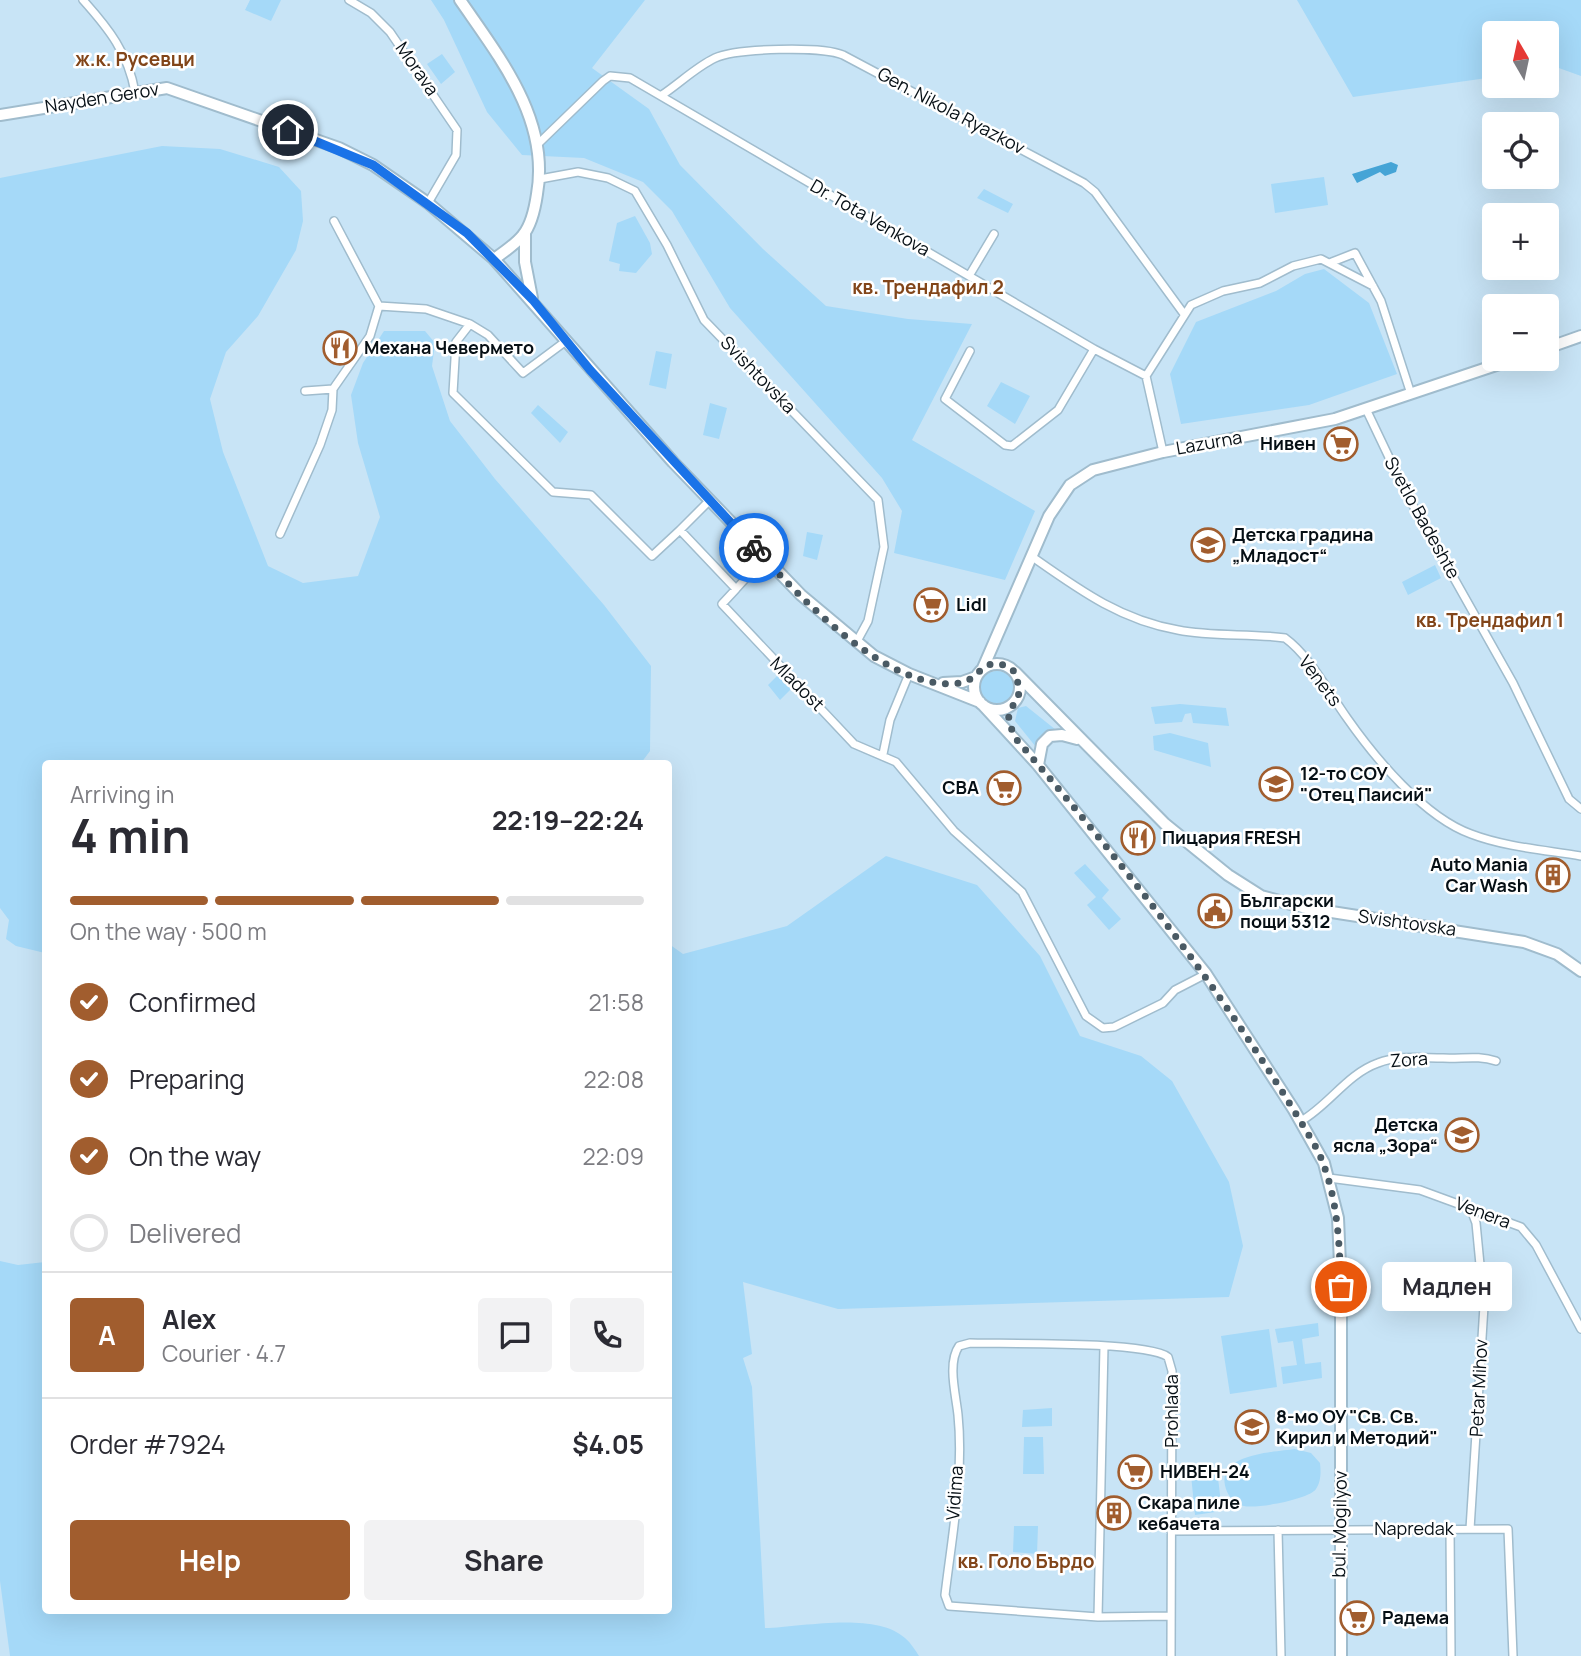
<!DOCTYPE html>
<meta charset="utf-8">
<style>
:root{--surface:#fff;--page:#f2f2f3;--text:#2b2b33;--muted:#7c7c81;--line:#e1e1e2;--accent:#a15d2e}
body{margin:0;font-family:Manrope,sans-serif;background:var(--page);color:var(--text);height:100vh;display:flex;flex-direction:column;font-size:26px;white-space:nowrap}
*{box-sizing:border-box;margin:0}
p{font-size:23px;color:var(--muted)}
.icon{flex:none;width:38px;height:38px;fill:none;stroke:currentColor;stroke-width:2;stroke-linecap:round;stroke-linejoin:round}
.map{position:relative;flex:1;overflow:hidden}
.panel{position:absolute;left:42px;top:760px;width:630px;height:854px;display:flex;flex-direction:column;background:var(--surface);border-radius:7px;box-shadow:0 7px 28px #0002}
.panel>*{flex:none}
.needle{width:46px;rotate:351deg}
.controls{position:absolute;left:1482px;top:21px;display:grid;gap:14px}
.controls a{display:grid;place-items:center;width:77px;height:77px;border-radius:7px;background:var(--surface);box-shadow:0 7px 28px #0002;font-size:35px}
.pin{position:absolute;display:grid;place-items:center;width:60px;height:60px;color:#fff;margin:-30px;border:4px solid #fff;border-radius:50%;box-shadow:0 2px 7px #0007}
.courier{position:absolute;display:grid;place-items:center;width:70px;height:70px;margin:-35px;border:5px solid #1a73e8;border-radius:50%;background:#fff;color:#222;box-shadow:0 2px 9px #0007}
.bubble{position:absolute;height:49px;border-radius:7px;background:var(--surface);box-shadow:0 7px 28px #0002;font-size:23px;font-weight:700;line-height:49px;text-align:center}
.overview em{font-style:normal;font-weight:700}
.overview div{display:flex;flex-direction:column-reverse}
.overview{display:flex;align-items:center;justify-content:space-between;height:119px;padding:0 28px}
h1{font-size:46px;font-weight:700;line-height:52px}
.bar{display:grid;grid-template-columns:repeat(4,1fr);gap:10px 7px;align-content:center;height:84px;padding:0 28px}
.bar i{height:9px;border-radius:5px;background:var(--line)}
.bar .current{background:var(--accent)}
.bar p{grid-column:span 4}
.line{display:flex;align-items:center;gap:18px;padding:0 28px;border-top:2px solid var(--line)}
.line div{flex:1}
.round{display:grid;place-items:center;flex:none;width:74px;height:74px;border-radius:7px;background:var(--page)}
ol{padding:0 28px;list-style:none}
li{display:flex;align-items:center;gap:21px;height:77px}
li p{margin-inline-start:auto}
li .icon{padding:7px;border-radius:50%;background:var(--accent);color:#fff;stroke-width:4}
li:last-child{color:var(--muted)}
li i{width:38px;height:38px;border:4px solid var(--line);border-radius:50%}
.action{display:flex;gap:14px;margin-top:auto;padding:14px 28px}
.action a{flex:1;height:80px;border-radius:7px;background:var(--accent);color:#fff;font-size:28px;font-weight:700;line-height:80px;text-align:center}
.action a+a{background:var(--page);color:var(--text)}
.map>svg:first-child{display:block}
</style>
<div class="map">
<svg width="1581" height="1656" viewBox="0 0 1581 1656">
<rect width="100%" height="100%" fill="#c8e4f6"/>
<path fill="#a5d9f8" d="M250,0H281L271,21L245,10Z
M431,0H645L592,68L649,109L680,165L763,249L826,306L908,319L972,324L912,440L1035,511L1005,580L894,553L902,511L882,478L730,308L672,211L643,182L584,158L522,155L487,112L444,20Z
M1297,0H1581V76L1556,67L1547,69V33H1494V77L1353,97Z
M442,54L455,72L441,84L427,64Z
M162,146L220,149L279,167L301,191L303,221L296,250L258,316L226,352L210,399L223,452L268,566L303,583L358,576L380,517L358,443L351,395L363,363L384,331H425L435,343L432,366L450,421L495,479L604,605L651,666L650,751L641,763H46L45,953L16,946L6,939L9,920L0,908V178Z
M1324,177L1328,205L1275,213L1271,184Z
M984,189L1013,204L1008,213L977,198Z
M635,216L650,243L652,254L636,273L619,271L620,264L609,261L617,223Z
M1324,269L1369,303L1397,374L1309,405L1181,424L1170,374L1196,322L1276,291L1305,274Z
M656,351L672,354L666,389L649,385Z
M1001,382L1030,396L1015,424L987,406Z
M710,403L727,408L719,439L703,435Z
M538,405L568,432L560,443L531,413Z
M807,532L823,535L817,560L803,556Z
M1435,565L1441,578L1408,595L1402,582Z
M980 688a17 17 0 1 1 34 0a17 17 0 1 1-34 0Z
M779,674L792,688L780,700L768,685Z
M1180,704L1226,708L1229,726L1193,723L1191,713L1185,714L1182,722L1155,724L1151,707Z
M1026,706L1056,730L1044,735L1036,747L1015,721L1018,708Z
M1170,733L1208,743L1211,767L1154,750L1153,736Z
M886,856L977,885L1040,956L1080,1036L1141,1056L1172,1081L1229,1182L1243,1246L1229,1297L838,1309L743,1282L752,1354L743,1358L752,1387L765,1628C801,1627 876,1611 905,1638C911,1643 915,1650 919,1656H10L0,1581V1261L18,1265L45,1262L46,1610H668L669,944L683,954L787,926Z
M1085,864L1109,890L1102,898L1121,919L1109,930L1087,905L1096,897L1074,873Z
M1318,1323L1319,1336L1302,1339L1305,1364L1321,1362L1322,1378L1283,1384L1281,1367L1297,1365L1293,1341L1278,1343L1275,1329Z
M1269,1329L1277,1387L1230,1394L1221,1336Z
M1052,1408V1426L1022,1427L1023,1410Z
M1024,1437H1043L1044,1474H1023Z
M1295,1449L1311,1453L1320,1463C1321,1472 1321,1482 1316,1489C1310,1499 1257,1509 1244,1506C1236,1505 1228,1496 1226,1489C1214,1454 1274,1452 1295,1449Z
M1217,1470L1222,1511L1195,1515L1191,1475Z
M1014,1526H1038L1037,1554L1013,1552Z"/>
<path fill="#45a4d6" d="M1391,162L1398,165L1396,172L1385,176L1380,172L1357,183L1352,174Z"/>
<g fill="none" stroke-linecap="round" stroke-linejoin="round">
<defs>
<path id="street" d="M83,0C109,29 128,53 135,92
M349,0L371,13L390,32L457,130L456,155L428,203
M662,95C680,83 696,67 715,58C736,48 822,46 843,55L1084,183L1095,192L1184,314
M539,143L603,81L610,76L630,78L1094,349L1146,376
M540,179L578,172L608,178L635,191L667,245L704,320L878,500L884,547L868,621L856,643
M334,221L379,306
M1332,262L1355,253L1381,301L1411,394
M969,276L994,234
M379,306L426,309L470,324
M566,341L523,373L488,335L470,324L456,342L453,393L553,492L591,495L652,556L680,530L736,589L722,604L854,744L896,762L954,831L1022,892L1086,1016L1103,1028L1114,1027L1163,1003L1175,990L1206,974
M970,351L945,399L1005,445L1012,446L1058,410L1094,349
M1146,376L1191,305L1223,291L1260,283L1293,266L1321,259L1373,286
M1146,376L1163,452
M305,391L333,389
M1366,409L1406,493L1513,683L1569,799L1581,809
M680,530L709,501
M280,534L320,445L332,410L333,389L370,336L379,306
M1031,556C1078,589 1120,620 1178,630C1213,637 1250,633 1285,638C1310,656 1329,693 1347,718C1375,758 1424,817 1471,834C1505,847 1545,850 1581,856
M736,589L764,558
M883,754L890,720L909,674
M1301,1121C1329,1105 1347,1074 1378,1063C1398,1055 1421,1058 1443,1058C1462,1059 1478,1055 1496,1061
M1329,1178L1420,1190L1521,1227L1536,1245L1581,1329
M1470,1207L1476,1223L1484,1306L1470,1529
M1450,1529L1451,1656
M1278,1530L1281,1656
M1171,1531L1508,1529L1513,1656
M1170,1616L1098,1617L949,1606L945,1595C952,1536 964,1474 958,1415C956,1395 947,1363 959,1346L970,1343C1006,1344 1145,1341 1168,1357L1172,1371L1171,1656
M1098,1617L1104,1346"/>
<path id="secondary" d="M460,0C500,58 550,120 537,194C535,208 532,224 523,235C516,244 504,252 494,259
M0,115L167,88L339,148L373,165L428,203L494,259L673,462L801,595L874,656L909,674L980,702
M525,233V262L532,298
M1547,348L1581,336
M974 687a23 23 0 1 1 46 0a23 23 0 1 1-46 0Z
M983,668L1049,516L1070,485L1093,470L1163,452L1335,419L1514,359
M1015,672L1165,824L1228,875L1261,896L1306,908L1524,942L1557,954L1581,971
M943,683L962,682L976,677
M983,705L1038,765L1206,974L1294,1110L1324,1163L1338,1218L1341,1287V1656
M1038,765L1042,744L1050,736L1062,735L1077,739"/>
</defs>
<use href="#street" stroke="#a0bccd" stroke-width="10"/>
<use href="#secondary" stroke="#a0bccd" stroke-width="14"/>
<use href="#street" stroke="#fff" stroke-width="7"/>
<use href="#secondary" stroke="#fff" stroke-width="10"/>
</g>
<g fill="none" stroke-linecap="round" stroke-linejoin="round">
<path stroke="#4a5a64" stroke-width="7" stroke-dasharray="0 12.6" d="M754,548C800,596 887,693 960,683C975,680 978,669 991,664L1005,665L1015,672L1020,691C1011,715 1002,710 1016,739C1128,868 1231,1002 1317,1149C1338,1194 1339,1239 1341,1287"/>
<path stroke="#1a73e8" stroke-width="9" d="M288,130L373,165L467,233L533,300L590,370L754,548"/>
</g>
<defs>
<symbol id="restaurant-ring" viewBox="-11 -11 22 22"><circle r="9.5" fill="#fff" stroke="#a15d2e" stroke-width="1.5"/><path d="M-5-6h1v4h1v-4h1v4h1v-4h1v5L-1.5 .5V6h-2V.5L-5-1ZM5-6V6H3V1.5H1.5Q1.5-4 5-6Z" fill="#a15d2e"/></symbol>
<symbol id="supermarket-ring" viewBox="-11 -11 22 22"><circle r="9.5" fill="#fff" stroke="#a15d2e" stroke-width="1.5"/><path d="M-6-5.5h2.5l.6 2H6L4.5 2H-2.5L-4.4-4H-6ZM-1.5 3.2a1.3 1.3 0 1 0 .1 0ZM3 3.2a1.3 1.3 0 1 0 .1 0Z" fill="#a15d2e"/></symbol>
<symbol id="school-ring" viewBox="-11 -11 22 22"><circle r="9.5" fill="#fff" stroke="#a15d2e" stroke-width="1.5"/><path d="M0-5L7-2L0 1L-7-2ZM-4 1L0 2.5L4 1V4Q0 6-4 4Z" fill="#a15d2e"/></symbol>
<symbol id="building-ring" viewBox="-11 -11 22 22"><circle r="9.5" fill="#fff" stroke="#a15d2e" stroke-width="1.5"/><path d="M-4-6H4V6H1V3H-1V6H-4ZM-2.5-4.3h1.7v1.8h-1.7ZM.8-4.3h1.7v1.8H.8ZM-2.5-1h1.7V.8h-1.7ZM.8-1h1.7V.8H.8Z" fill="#a15d2e"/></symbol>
<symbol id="civic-ring" viewBox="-11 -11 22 22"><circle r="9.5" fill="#fff" stroke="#a15d2e" stroke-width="1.5"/><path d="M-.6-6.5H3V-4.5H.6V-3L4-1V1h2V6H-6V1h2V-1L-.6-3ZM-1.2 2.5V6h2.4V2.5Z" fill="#a15d2e"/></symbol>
</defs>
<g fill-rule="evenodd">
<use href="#restaurant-ring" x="321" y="329" width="38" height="38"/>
<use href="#supermarket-ring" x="1322" y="425" width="38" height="38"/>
<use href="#school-ring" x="1189" y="526" width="38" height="38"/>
<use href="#supermarket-ring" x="912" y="586" width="38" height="38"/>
<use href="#school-ring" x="1257" y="765" width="38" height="38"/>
<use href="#supermarket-ring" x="985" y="769" width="38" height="38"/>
<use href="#restaurant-ring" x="1119" y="819" width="38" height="38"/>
<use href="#building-ring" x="1534" y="856" width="38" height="38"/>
<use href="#civic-ring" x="1196" y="892" width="38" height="38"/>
<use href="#school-ring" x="1443" y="1116" width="38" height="38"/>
<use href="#school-ring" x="1233" y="1408" width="38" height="38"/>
<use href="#supermarket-ring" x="1116" y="1453" width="38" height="38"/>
<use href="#building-ring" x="1095" y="1494" width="38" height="38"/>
<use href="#supermarket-ring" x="1338" y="1599" width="38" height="38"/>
</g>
<g text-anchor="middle" stroke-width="5" stroke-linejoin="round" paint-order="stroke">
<g font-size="18" fill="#060f15" stroke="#fff">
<text transform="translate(417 69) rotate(55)" y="6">Morava</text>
<text transform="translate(102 98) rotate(-9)" y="6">Nayden Gerov</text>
<text transform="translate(951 111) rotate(28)" y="6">Gen. Nikola Ryazkov</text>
<text transform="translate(870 218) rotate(30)" y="6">Dr. Tota Venkova</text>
<text transform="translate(758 375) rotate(46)" y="6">Svishtovska</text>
<text transform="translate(1209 443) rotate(-10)" y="6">Lazurna</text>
<text transform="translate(1422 518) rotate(61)" y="6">Svetlo Badeshte</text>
<text transform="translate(1320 681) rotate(53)" y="6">Venets</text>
<text transform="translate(797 684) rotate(45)" y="6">Mladost</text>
<text transform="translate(1407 923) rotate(8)" y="6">Svishtovska</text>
<text transform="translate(1409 1060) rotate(-4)" y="6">Zora</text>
<text transform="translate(1483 1213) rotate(21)" y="6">Venera</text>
<text transform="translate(1479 1388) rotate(-87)" y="6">Petar Mihov</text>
<text transform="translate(1172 1411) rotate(-90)" y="6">Prohlada</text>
<text transform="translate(955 1493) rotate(-86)" y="6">Vidima</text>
<text transform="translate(1340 1524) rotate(-89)" y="6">bul. Mogilyov</text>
<text x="1414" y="1535">Napredak</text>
</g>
<g font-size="18" font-weight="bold" fill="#060f15" stroke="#fff" text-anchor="start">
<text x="364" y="354">Механа Чевермето</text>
<text x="1316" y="450" text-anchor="end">Нивен</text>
<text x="1232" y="541">Детска градина<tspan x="1232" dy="21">„Младост“</tspan></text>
<text x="956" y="611">Lidl</text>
<text x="1300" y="780">12-то СОУ<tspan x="1300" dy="21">"Отец Паисий"</tspan></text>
<text x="979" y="794" text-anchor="end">CBA</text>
<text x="1162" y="844">Пицария FRESH</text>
<text x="1528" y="871" text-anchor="end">Auto Mania<tspan x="1528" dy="21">Car Wash</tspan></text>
<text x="1240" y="907">Български<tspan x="1240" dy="21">пощи 5312</tspan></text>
<text x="1438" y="1131" text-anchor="end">Детска<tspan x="1438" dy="21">ясла „Зора“</tspan></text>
<text x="1276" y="1423">8-мо ОУ "Св. Св.<tspan x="1276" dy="21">Кирил и Методий"</tspan></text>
<text x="1160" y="1478">НИВЕН-24</text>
<text x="1138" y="1509">Скара пиле<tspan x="1138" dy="21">кебачета</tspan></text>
<text x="1382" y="1624">Радема</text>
</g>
<g font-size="19" font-weight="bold" fill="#824519" stroke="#fff">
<text x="135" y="66">ж.к. Русевци</text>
<text x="928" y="294">кв. Трендафил 2</text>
<text x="1490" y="627">кв. Трендафил 1</text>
<text x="1026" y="1568">кв. Голо Бърдо</text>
</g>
</g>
</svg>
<div class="controls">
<a><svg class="needle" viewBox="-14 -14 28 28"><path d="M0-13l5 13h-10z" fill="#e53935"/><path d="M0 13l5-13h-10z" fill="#7c7c81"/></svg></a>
<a><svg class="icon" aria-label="locate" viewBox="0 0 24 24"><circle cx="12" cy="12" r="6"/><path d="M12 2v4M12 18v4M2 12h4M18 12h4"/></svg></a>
<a>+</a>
<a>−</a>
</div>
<div class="pin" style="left:1341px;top:1287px;background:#ea580c"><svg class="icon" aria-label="bag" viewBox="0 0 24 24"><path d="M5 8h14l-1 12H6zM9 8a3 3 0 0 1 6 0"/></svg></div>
<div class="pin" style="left:288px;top:130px;background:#1f2937"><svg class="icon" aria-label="home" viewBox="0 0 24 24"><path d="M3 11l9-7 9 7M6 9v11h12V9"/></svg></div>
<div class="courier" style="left:754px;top:548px"><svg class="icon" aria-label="bike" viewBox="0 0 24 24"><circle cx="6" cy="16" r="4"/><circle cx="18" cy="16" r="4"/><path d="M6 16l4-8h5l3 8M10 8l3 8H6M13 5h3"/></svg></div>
<div class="bubble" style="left:1382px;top:1262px;width:130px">Мадлен</div>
<section class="panel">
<div class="overview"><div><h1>4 min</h1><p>Arriving in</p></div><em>22:19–22:24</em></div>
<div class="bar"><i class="current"></i><i class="current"></i><i class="current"></i><i></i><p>On the way · 500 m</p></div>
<ol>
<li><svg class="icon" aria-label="check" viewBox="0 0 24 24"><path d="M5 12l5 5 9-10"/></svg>Confirmed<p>21:58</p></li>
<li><svg class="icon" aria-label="check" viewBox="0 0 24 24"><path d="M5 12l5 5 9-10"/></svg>Preparing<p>22:08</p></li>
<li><svg class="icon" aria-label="check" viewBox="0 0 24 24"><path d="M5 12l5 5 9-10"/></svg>On the way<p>22:09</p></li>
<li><i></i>Delivered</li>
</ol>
<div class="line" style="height:126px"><b class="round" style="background:var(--accent);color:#fff">A</b><div><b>Alex</b><p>Courier · 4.7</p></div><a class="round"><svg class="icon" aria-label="chat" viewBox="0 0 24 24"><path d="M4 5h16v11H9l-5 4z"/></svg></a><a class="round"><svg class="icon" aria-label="phone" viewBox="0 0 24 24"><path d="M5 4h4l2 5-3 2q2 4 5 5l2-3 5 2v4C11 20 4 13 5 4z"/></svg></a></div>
<div class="line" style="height:91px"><div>Order #7924</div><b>$4.05</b></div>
<div class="action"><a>Help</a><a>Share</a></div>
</section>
</div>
